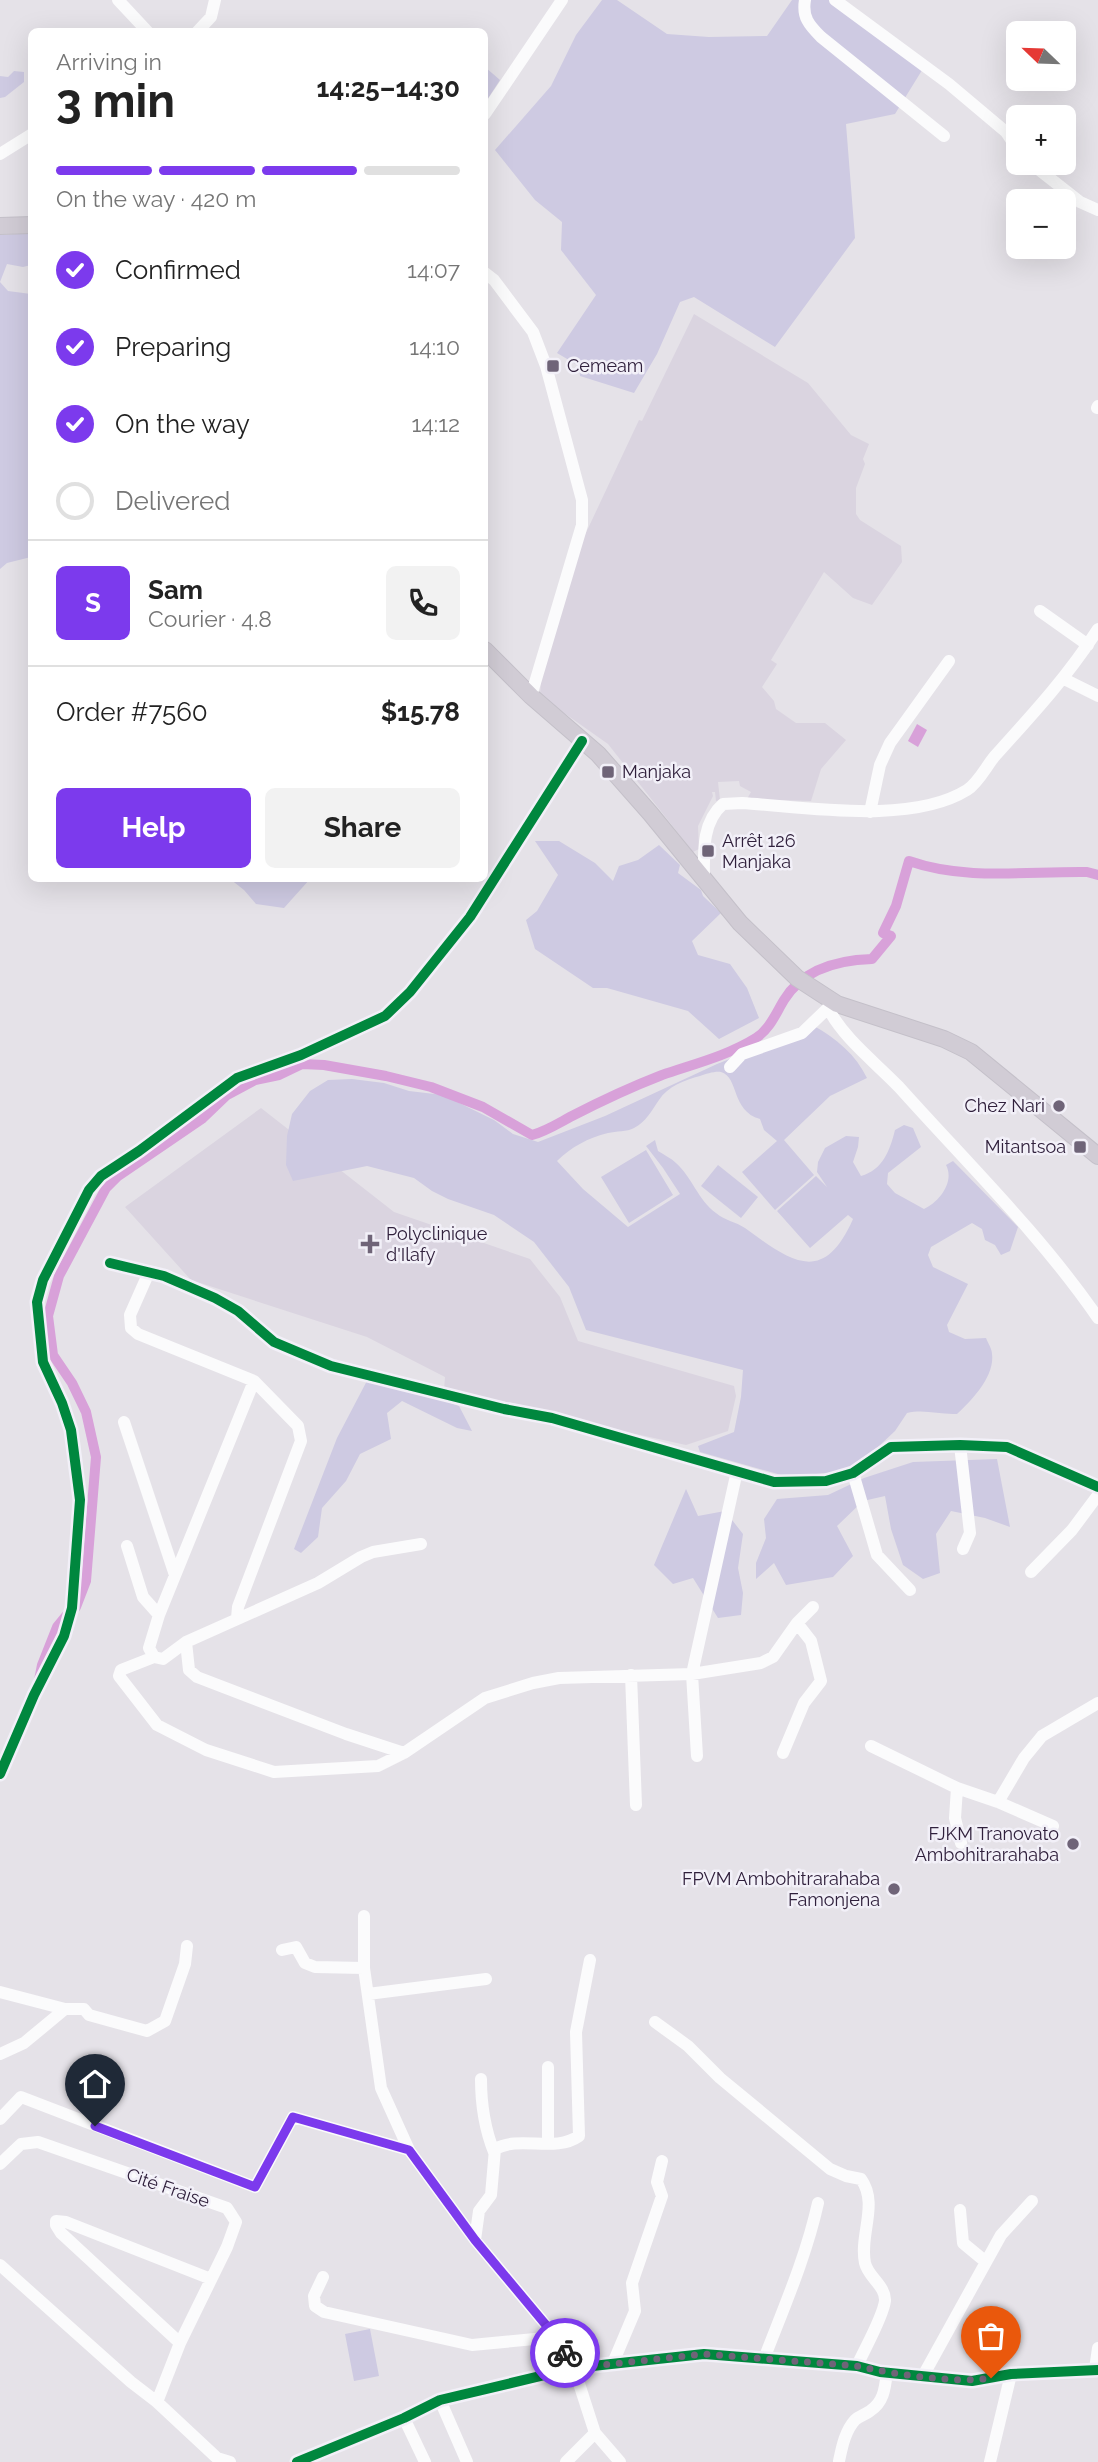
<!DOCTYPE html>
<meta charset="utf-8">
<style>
:root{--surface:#fff;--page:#f2f2f2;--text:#222;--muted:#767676;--line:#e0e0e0;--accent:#7c3aed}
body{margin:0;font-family:Raleway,sans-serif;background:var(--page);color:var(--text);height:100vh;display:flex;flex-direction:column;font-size:26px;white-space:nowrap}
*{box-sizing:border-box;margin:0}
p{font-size:23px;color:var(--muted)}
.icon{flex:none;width:38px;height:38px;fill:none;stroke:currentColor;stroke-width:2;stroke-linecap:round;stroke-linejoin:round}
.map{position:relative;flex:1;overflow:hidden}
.details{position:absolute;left:28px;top:28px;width:460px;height:854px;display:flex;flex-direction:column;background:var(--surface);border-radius:10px;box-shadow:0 7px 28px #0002}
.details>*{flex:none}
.needle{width:46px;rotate:293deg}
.tools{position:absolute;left:1006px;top:21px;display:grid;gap:14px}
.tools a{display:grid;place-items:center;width:70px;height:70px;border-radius:10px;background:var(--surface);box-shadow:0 7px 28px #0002;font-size:35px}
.pin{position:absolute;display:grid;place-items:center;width:60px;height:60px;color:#fff;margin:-72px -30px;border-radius:50% 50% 50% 0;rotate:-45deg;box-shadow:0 0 7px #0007}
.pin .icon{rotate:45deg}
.courier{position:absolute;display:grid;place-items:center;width:70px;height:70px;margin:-35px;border:5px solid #7c3aed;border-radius:50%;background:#fff;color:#222;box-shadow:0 2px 9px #0007}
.headline em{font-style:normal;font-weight:700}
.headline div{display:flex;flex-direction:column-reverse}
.headline{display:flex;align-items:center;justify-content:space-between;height:119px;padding:0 28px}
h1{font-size:46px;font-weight:700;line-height:52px}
.bar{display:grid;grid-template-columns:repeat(4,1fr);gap:10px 7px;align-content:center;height:84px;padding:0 28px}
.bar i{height:9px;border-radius:5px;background:var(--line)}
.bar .on{background:var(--accent)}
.bar p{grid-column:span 4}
.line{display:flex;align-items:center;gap:18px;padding:0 28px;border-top:2px solid var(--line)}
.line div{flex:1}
.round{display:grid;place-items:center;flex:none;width:74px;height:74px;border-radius:10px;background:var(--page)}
ol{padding:0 28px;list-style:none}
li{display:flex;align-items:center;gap:21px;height:77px}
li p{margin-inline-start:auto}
li .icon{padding:7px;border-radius:50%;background:var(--accent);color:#fff;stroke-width:4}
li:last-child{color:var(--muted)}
li i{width:38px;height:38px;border:4px solid var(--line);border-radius:50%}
.button{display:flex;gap:14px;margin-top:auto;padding:14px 28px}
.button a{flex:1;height:80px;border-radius:10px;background:var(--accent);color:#fff;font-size:28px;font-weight:700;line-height:80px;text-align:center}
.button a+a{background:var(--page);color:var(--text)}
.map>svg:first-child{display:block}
</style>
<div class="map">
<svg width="1098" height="2462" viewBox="0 0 1098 2462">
<rect width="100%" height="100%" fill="#e5e2e8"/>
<path fill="#dad4e0" d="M694,314L808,383L851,435L869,444L863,459L865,464L856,488V514L860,520L901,546L902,562L872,605L853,598L824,572L771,660L777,664L762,687L774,701L776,709L796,723H825L846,740L821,769L811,801L747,799L751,792L740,786L739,781L718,782L720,800L716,801L715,792H712L713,796L698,826L699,849L693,852L608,744L540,696L541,681L576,554L639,420L642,421Z
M261,1108L394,1212L530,1259L560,1297L578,1341L734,1386L736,1396L728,1431L686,1445L567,1419L522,1405L444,1390L445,1377L367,1337L191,1280L125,1207Z"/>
<path fill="#cecae2" d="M602,0H617L667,34L709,37L767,36L792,0H833L924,67L895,114L846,124L855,238L775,347L694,297L680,302L657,354L634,393L580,376L579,366L557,353L596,295L561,250L562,222L535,200L495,150L551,86L576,35Z
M485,67L500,80L485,103Z
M14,71L24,72V82L5,97L0,98V76L8,77Z
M31,233V265L23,267L7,264L0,282L8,291L31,294V557L7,563L0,569V235Z
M535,841H559L595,863L613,881L619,866L638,860L659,845L680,865L678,873L701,890L703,896L721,913L692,941L698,955L730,964L747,988L759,1018L719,1039L688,1011L607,988H593L535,949L526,920L537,911L558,875Z
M230,879H310L284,908L256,904L244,890Z
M814,1026C836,1038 856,1055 867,1078L830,1096L784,1140L814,1175L775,1210L742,1172L777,1141L764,1130L760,1119C731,1111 739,1077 721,1072C715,1071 706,1074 700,1076C685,1080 668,1086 659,1100C652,1110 646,1122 634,1128C627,1132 616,1131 608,1133C588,1138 571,1147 557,1161L583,1189L628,1227L680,1194L663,1168L646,1146L655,1140L658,1151C664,1155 671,1158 676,1163C692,1177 698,1200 716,1213C724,1220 736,1222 745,1228C790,1261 823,1287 853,1219L848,1215L810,1248L777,1211L816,1176L827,1187L817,1172L818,1162L825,1148L846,1136L859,1137L858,1147L853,1162L861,1176C883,1170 890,1150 895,1130L904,1125L913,1128L921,1147L888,1173L887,1184L895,1193L924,1209C939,1202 955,1182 946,1165L953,1161L1018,1227L1010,1251L1001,1255L995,1245L985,1240L982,1229L972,1223L931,1247L928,1255L933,1267L968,1284L947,1325L949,1332L965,1339L986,1338C988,1343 992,1349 992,1354C995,1376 972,1400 957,1414C940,1415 925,1409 907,1413L895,1431L879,1446L844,1471L788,1477L700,1452L698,1446L734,1432L741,1397L743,1370L586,1330L569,1287L534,1242L494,1215L448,1199L432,1191L414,1178L367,1166L293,1181L286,1165L287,1136L292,1114L310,1091L328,1080L352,1079L384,1083L409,1091L443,1095L494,1120L513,1134L538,1142L605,1116L717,1064Z
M646,1150L673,1195L629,1223L601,1177Z
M718,1165L758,1197L741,1218L701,1186Z
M370,1375L459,1406L472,1431L457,1428L402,1401L387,1413L391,1439L360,1454L346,1481L322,1508L318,1537L301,1553L294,1549L337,1438Z
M997,1459L1010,1527L985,1518L951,1511L936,1534L940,1573L923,1579L903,1565L891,1529L885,1496L863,1501L837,1526L853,1556L833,1577L786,1585L774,1563L756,1579V1563L766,1538L764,1519L777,1499L828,1495L864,1478L913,1462Z
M686,1489L698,1516L725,1511L743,1534L738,1568L743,1593L741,1615L718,1618L693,1578L673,1584L654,1565Z
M370,2329L379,2376L354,2381L345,2334Z"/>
<path fill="#d8a1d9" d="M917,724L927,730L918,747L908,741Z"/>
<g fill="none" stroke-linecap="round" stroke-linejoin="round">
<path stroke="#d8a1d9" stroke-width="10" d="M39,1680L42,1665L57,1627L66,1616L76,1607L86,1581L96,1457L86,1412L72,1383L53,1355L48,1316L59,1276L106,1188L118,1176L203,1118L227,1095L255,1080L279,1075L302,1064L324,1065L386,1076L431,1087L483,1107L532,1135C546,1131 557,1124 570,1117C599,1102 631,1087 662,1075C694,1064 727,1056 756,1038C770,1029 776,1013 784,1000C803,969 838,960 872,959L891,936L883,933L896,906L909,861C966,881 1028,871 1087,872L1098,875"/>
<defs>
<path id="major" d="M0,226L32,225
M485,650L531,696L598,754L650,813L740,923L797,978L837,1004L944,1039L971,1052L1098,1156"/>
</defs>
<use href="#major" stroke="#c4c0c9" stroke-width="18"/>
<path stroke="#fbfbfc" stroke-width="12" d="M118,0L148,32
M805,0C802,17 809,25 821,37L944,136
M835,0L949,84L1006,132L1018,150
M197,32L211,17L215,0
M485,114L562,0
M0,154L32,134
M1033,165L1080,202L1098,210
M485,273L494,280L533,332L546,366L582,500V525L531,696
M1097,408L1098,406
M1040,611L1088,645
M1064,679L1098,696
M870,812L880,765L890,743L949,661
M704,881C704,854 701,823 723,804L742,803C806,807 911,825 967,790C978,783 986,767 994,757C1032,715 1068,676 1098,629
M830,1000L828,1008C844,1039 875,1062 899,1087C967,1163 1040,1234 1098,1318
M730,1067L742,1054L802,1033L828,1008
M110,1263L164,1276L215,1298L238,1311L274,1342L331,1366L504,1409L552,1418L774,1482L826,1481L853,1473L891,1447L960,1445L1007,1447L1098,1487
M149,1272L130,1315L131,1328L138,1334L254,1381L298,1426L301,1441L238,1607L237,1618
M254,1381L159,1615L149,1648L154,1657L163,1659L186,1642L318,1583L361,1557L373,1552L421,1544
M124,1422L175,1575
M960,1445L970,1533L963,1549
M853,1473L877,1555L910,1590
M127,1546L143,1597L159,1615
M1031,1572L1072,1530L1098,1495
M186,1642L189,1670L197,1677L346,1734L404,1753L485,1698L533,1683L559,1678L692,1674L761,1663L773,1657L797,1623L813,1607
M154,1657L121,1670L119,1676L157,1725L206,1750L274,1772L378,1766L404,1753
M631,1675L636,1805
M871,1746L957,1788L998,1802L1024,1758L1042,1736L1098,1703
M783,1753L804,1703L821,1681L811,1641L797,1623
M697,1756L692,1674L737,1471
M0,1774L34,1695L64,1636L72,1608L80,1500L71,1430L62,1403L43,1362L37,1302L43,1280L89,1190L101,1176L139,1151L237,1078L301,1055L385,1016L410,992L470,917L582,741
M957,1788L955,1818L961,1843
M998,1802L1053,1826
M364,1916V1968L381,2088L409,2150L475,2240L556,2337L574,2368L595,2433L620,2462
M282,1950L296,1947L305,1963L315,1967L364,1968
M0,1992L65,2009
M368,1994L486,1979
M655,2022L688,2046L720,2078L830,2169L846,2176L861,2179C879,2204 859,2235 865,2263C868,2277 886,2286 885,2301C883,2317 864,2350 857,2366
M0,2054L24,2043L65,2009H84L89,2015L147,2031L165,2021L185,1964L187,1946
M548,2067V2143
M481,2079C481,2105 484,2127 494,2152
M0,2119L21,2097L255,2187L293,2117L409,2150
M0,2164L21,2144L38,2142L227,2208L236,2222L227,2247L180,2343L157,2402
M960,2210L963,2243L986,2262
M475,2240L479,2211L491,2195L495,2149C520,2135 555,2153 579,2136L576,2032L590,1960
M0,2265L131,2382L157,2402L217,2458L230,2462
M323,2277L314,2296L315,2306L324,2312L472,2345L556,2337
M180,2343L61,2233L56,2225V2221L66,2222L211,2279
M764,2359C784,2307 806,2257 818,2203
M613,2363L635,2311L632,2283L662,2196L657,2182L662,2161
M1095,2369L1098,2348
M923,2376L1001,2235L1032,2201
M440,2400L467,2462
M404,2418L425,2462
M839,2461C842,2447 845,2431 855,2420C859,2416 865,2415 870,2411C884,2402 885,2388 887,2372
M297,2462L404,2418L440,2400L574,2368L704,2354L857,2366L880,2372L972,2381L1011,2374L1098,2370
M566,2462L595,2433
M990,2462L1011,2374"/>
<use href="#major" stroke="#d1ccd5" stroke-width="16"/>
<defs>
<path id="cycleway" d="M110,1263L164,1276L215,1298L238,1311L274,1342L331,1366L504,1409L552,1418L774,1482L826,1481L853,1473L891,1447L960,1445L1007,1447L1098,1487
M0,1774L34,1695L64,1636L72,1608L80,1500L71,1430L62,1403L43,1362L37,1302L43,1280L89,1190L101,1176L139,1151L237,1078L301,1055L385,1016L410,992L470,917L582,741
M297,2462L404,2418L440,2400L574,2368L704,2354L857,2366L880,2372L972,2381L1011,2374L1098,2370"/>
</defs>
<use href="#cycleway" stroke="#f2f0f8" stroke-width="15"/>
<use href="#cycleway" stroke="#00873e" stroke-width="10"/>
</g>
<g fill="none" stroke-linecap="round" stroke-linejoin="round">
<path stroke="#6f6478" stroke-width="7" stroke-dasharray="0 12.6" d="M565,2353L574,2368L704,2354L857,2366C892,2374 957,2384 991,2378"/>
<path stroke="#7c3aed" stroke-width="9" d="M95,2126L255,2187L293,2117L409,2150L475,2240L556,2337L565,2353"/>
</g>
<g fill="#6f6478" stroke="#f2f0f8" stroke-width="2.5">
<rect x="546" y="359" width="14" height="14" rx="3.5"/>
<rect x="601" y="765" width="14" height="14" rx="3.5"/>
<rect x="701" y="844" width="14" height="14" rx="3.5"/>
<circle cx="1059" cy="1106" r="7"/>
<rect x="1073" y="1140" width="14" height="14" rx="3.5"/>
<path d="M366.5 1233.5h7v7h7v7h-7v7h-7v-7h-7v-7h7z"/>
<circle cx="1073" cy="1844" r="7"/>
<circle cx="894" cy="1889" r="7"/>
</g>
<g text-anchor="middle" stroke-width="5" stroke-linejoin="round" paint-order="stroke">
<g font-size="18" fill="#30203c" stroke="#f2f0f8" text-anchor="start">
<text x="567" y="372">Cemeam</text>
<text x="622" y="778">Manjaka</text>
<text x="722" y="847">Arrêt 126<tspan x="722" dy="21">Manjaka</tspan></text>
<text x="1045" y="1112" text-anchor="end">Chez Nari</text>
<text x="1066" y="1153" text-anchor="end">Mitantsoa</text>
<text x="386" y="1240">Polyclinique<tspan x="386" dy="21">d'Ilafy</tspan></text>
<text x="1059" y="1840" text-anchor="end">FJKM Tranovato<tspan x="1059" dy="21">Ambohitrarahaba</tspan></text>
<text x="880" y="1885" text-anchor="end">FPVM Ambohitrarahaba<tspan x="880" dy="21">Famonjena</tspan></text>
</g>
<g font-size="18" fill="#30203c" stroke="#f2f0f8">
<text transform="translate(168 2188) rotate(19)" y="6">Cité Fraise</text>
</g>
</g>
</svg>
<div class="tools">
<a><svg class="needle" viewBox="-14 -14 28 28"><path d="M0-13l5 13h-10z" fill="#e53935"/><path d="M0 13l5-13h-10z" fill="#767676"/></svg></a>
<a>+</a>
<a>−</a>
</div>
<div class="pin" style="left:991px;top:2378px;background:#ea580c"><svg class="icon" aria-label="bag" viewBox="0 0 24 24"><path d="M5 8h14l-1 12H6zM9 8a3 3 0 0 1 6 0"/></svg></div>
<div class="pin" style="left:95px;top:2126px;background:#1f2937"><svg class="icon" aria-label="home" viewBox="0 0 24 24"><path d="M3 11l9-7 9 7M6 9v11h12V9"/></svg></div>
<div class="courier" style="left:565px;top:2353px"><svg class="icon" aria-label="bike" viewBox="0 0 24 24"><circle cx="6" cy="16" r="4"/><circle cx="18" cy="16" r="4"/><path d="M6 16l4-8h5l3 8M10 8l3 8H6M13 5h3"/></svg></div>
<section class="details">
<div class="headline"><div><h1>3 min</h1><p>Arriving in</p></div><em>14:25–14:30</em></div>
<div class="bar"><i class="on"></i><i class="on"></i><i class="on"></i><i></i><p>On the way · 420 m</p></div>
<ol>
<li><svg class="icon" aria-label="check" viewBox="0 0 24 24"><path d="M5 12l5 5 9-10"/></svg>Confirmed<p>14:07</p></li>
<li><svg class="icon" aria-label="check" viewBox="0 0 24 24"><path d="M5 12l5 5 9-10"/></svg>Preparing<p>14:10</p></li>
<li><svg class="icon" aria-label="check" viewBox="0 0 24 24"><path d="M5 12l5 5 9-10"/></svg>On the way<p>14:12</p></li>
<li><i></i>Delivered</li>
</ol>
<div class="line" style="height:126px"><b class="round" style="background:var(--accent);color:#fff">S</b><div><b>Sam</b><p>Courier · 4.8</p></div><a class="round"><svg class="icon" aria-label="phone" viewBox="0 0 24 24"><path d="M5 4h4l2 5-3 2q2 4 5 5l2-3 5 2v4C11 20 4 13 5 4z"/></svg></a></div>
<div class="line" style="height:91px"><div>Order #7560</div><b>$15.78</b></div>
<div class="button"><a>Help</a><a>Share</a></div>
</section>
</div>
